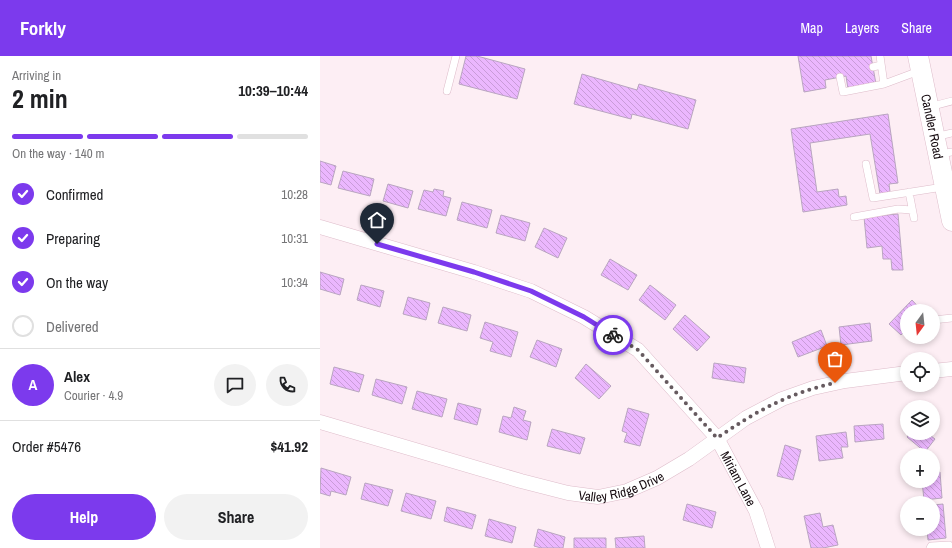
<!DOCTYPE html>
<meta charset="utf-8">
<style>
:root{--surface:#fff;--page:#f2f2f2;--text:#202124;--muted:#757577;--line:#e0e0e0;--accent:#7c3aed}
body{margin:0;font-family:"Archivo Narrow",sans-serif;background:var(--page);color:var(--text);height:100vh;display:flex;flex-direction:column;font-size:15px;white-space:nowrap}
*{box-sizing:border-box;margin:0}
p{font-size:13px;color:var(--muted)}
.icon{flex:none;width:22px;height:22px;fill:none;stroke:currentColor;stroke-width:2;stroke-linecap:round;stroke-linejoin:round}
.map{position:relative;flex:1;overflow:hidden}
.side{display:flex;flex-direction:column;background:var(--surface);width:320px}
.side>*{flex:none}
.needle{width:26px;rotate:195deg}
.buttons{position:absolute;left:580px;top:248px;display:grid;gap:8px}
.buttons a{display:grid;place-items:center;width:40px;height:40px;border-radius:50%;background:var(--surface);box-shadow:0 2px 6px #0003;font-size:20px}
.pin{position:absolute;display:grid;place-items:center;width:34px;height:34px;color:#fff;margin:-41px -17px;border-radius:50% 50% 50% 0;rotate:-45deg;box-shadow:0 0 4px #0007}
.pin .icon{rotate:45deg}
.courier{position:absolute;display:grid;place-items:center;width:40px;height:40px;margin:-20px;border:3px solid #7c3aed;border-radius:50%;background:#fff;color:#222;box-shadow:0 1px 5px #0007}
.head em{font-style:normal;font-weight:700}
.head div{display:flex;flex-direction:column-reverse}
.head{display:flex;align-items:center;justify-content:space-between;height:68px;padding:0 12px}
h1{font-size:26px;font-weight:700;line-height:30px}
.bar{display:grid;grid-template-columns:repeat(4,1fr);gap:6px 4px;align-content:center;height:48px;padding:0 12px}
.bar i{height:5px;border-radius:3px;background:var(--line)}
.bar .current{background:var(--accent)}
.bar p{grid-column:span 4}
.line{display:flex;align-items:center;gap:10px;padding:0 12px;border-top:1px solid var(--line)}
.line div{flex:1}
.round{display:grid;place-items:center;flex:none;width:42px;height:42px;border-radius:21px;background:var(--page)}
ol{padding:0 12px;list-style:none}
li{display:flex;align-items:center;gap:12px;height:44px}
li p{margin-inline-start:auto}
li .icon{padding:4px;border-radius:50%;background:var(--accent);color:#fff;stroke-width:4}
li:last-child{color:var(--muted)}
li i{width:22px;height:22px;border:2px solid var(--line);border-radius:50%}
.button{display:flex;gap:8px;margin-top:auto;padding:8px 12px}
.button a{flex:1;height:46px;border-radius:24px;background:var(--accent);color:#fff;font-size:16px;font-weight:700;line-height:46px;text-align:center}
.button a+a{background:var(--page);color:var(--text)}
header{display:flex;align-items:center;gap:24px;box-sizing:border-box;height:56px;padding:0 20px;background:var(--accent);color:#fff}
header strong{font-size:19px}
nav{display:flex;gap:22px;margin-inline-start:auto;font-size:14px}
main{display:flex;flex:1;min-height:0}
.map>svg:first-child{display:block}
</style>
<header>
<strong>Forkly</strong>
<nav><a>Map</a><a>Layers</a><a>Share</a></nav>
</header>
<main>
<section class="side">
<div class="head"><div><h1>2 min</h1><p>Arriving in</p></div><em>10:39–10:44</em></div>
<div class="bar"><i class="current"></i><i class="current"></i><i class="current"></i><i></i><p>On the way · 140 m</p></div>
<ol>
<li><svg class="icon" aria-label="check" viewBox="0 0 24 24"><path d="M5 12l5 5 9-10"/></svg>Confirmed<p>10:28</p></li>
<li><svg class="icon" aria-label="check" viewBox="0 0 24 24"><path d="M5 12l5 5 9-10"/></svg>Preparing<p>10:31</p></li>
<li><svg class="icon" aria-label="check" viewBox="0 0 24 24"><path d="M5 12l5 5 9-10"/></svg>On the way<p>10:34</p></li>
<li><i></i>Delivered</li>
</ol>
<div class="line" style="height:72px"><b class="round" style="background:var(--accent);color:#fff">A</b><div><b>Alex</b><p>Courier · 4.9</p></div><a class="round"><svg class="icon" aria-label="chat" viewBox="0 0 24 24"><path d="M4 5h16v11H9l-5 4z"/></svg></a><a class="round"><svg class="icon" aria-label="phone" viewBox="0 0 24 24"><path d="M5 4h4l2 5-3 2q2 4 5 5l2-3 5 2v4C11 20 4 13 5 4z"/></svg></a></div>
<div class="line" style="height:52px"><div>Order #5476</div><b>$41.92</b></div>
<div class="button"><a>Help</a><a>Share</a></div>
</section>
<div class="map">
<svg width="632" height="492" viewBox="0 0 632 492">
<defs>
<pattern id="building-back-hatch" width="6" height="6" patternUnits="userSpaceOnUse"><rect width="6" height="6" fill="#ebb7fe"/><path d="M-1 5l2 2M0 0l6 6M5-1l2 2" fill="none" stroke="#c99cd8"/></pattern>
</defs>
<rect width="100%" height="100%" fill="#fdeef4"/>
<path fill="url(#building-back-hatch)" stroke="#b9a5c0" d="M146,0H157L205,13L197,43L139,28Z
M478,0H551L556,28L528,33L526,20L505,24L506,32L484,36Z
M262,18L317,34L319,28L376,44L368,73L312,58L311,63L254,48Z
M568,58L578,127L569,128L570,136L560,138L550,78L490,87L497,136L518,133L519,141L526,140L527,149L483,156L471,73Z
M0,105L16,110L11,129L0,126Z
M23,115L54,123L50,140L18,132Z
M68,128L93,135L88,152L63,145Z
M114,133L124,135L123,140L131,142L126,160L98,153L104,134L113,136Z
M142,146L172,154L167,172L137,164Z
M578,158L583,214H572L571,203H563L562,190L547,192L544,161Z
M181,159L210,167L205,185L176,177Z
M224,172L247,182L238,202L215,191Z
M290,203L317,219L308,234L281,219Z
M0,216L24,223L20,239L0,233Z
M41,229L64,235L60,251L37,244Z
M330,229L356,249L345,264L319,244Z
M88,241L110,247L106,264L83,258Z
M592,244L602,255H587V273L581,279L569,268Z
M123,251L151,259L147,275L118,267Z
M365,259L390,281L377,295L353,273Z
M165,266L198,276L191,301L170,295L173,286L160,282Z
M550,267L552,285L521,289L519,271Z
M501,274L507,290L478,301L472,286Z
M217,284L242,293L236,311L210,301Z
M394,307L426,312L424,327L392,322Z
M266,308L291,330L279,343L255,322Z
M14,311L44,319L39,336L10,328Z
M56,323L87,331L82,348L52,339Z
M97,335L127,343L122,361L92,353Z
M138,347L161,353L157,369L134,363Z
M194,351L206,355L203,364L211,366L207,384L179,376L183,360L191,362Z
M308,352L329,358L320,390L304,386L307,377L302,375Z
M563,368L564,383L535,386L534,370Z
M232,373L265,382L260,398L227,390Z
M526,376L528,391H521L523,402L499,405L496,380Z
M590,377H607L615,383L605,396L587,381Z
M465,389L481,394L473,424L457,420Z
M1,412L31,421L26,439L11,435L10,440L0,437Z
M620,416L622,442L604,444L602,425H613V417Z
M45,427L73,434L68,450L41,443Z
M86,437L116,445L111,463L81,455Z
M367,448L396,456L392,472L363,464Z
M623,448L626,482L608,484L607,473H613V449Z
M127,451L156,459L152,473L124,465Z
M500,457L503,471L513,469L518,489L503,492H491L484,460Z
M169,463L196,471L192,487L165,480Z
M218,473L245,481L243,492H221L214,490Z
M324,480L325,492H296L295,482Z
M254,482H286V492H254Z"/>
<g fill="none" stroke-linecap="round" stroke-linejoin="round">
<defs>
<path id="lane" d="M560,0L564,28
M553,11L561,9
M520,21L523,36L564,28L599,15
M127,35L136,0
M609,51L632,45
M615,81L632,77
M619,98L632,96
M546,108L553,142L623,131
M589,136L594,162
M534,161L578,153L592,154
M613,264L632,262
M610,492L611,490L629,489V492"/>
<g id="street">
<path id="s1" d="M0,171L154,216L211,235L264,261L318,294L397,382L436,455L448,492"/>
<path d="M613,315L632,313"/>
<path id="s2" d="M0,366L201,425L248,437L278,441L307,435L337,422L369,403L426,362L462,343L493,332L525,325L587,317"/>
</g>
<g id="secondary">
<path id="s3" d="M598,0L632,165"/>
</g>
</defs>
<use href="#lane" stroke="#debcca" stroke-width="8"/>
<use href="#street" stroke="#debcca" stroke-width="15"/>
<use href="#secondary" stroke="#debcca" stroke-width="21"/>
<use href="#lane" stroke="#fff" stroke-width="7"/>
<use href="#street" stroke="#fff" stroke-width="14"/>
<use href="#secondary" stroke="#fff" stroke-width="20"/>
</g>
<g fill="none" stroke-linecap="round" stroke-linejoin="round">
<path stroke="#665a5f" stroke-width="4" stroke-dasharray="0 7.2" d="M293,279L318,294L397,382C435,356 468,337 515,327"/>
<path stroke="#7c3aed" stroke-width="5" d="M57,188L154,216L211,235L264,261L293,279"/>
</g>
<g text-anchor="middle" stroke-width="3.5" stroke-linejoin="round" paint-order="stroke">
<g font-size="13" fill="#150a0f" stroke="#fff">
<text dy="5" stroke="none"><textPath href="#s3" startOffset="72">Candler Road</textPath></text>
<text dy="5" stroke="none"><textPath href="#s1" startOffset="507">Miriam Lane</textPath></text>
<text dy="5" stroke="none"><textPath href="#s2" startOffset="313">Valley Ridge Drive</textPath></text>
</g>
</g>
</svg>
<div class="buttons">
<a><svg class="needle" viewBox="-14 -14 28 28"><path d="M0-13l5 13h-10z" fill="#e53935"/><path d="M0 13l5-13h-10z" fill="#757577"/></svg></a>
<a><svg class="icon" aria-label="locate" viewBox="0 0 24 24"><circle cx="12" cy="12" r="6"/><path d="M12 2v4M12 18v4M2 12h4M18 12h4"/></svg></a>
<a><svg class="icon" aria-label="layers" viewBox="0 0 24 24"><path d="M12 4l9 5-9 5-9-5zM3 14l9 5 9-5"/></svg></a>
<a>+</a>
<a>−</a>
</div>
<div class="pin" style="left:515px;top:327px;background:#ea580c"><svg class="icon" aria-label="bag" viewBox="0 0 24 24"><path d="M5 8h14l-1 12H6zM9 8a3 3 0 0 1 6 0"/></svg></div>
<div class="pin" style="left:57px;top:188px;background:#1f2937"><svg class="icon" aria-label="home" viewBox="0 0 24 24"><path d="M3 11l9-7 9 7M6 9v11h12V9"/></svg></div>
<div class="courier" style="left:293px;top:279px"><svg class="icon" aria-label="bike" viewBox="0 0 24 24"><circle cx="6" cy="16" r="4"/><circle cx="18" cy="16" r="4"/><path d="M6 16l4-8h5l3 8M10 8l3 8H6M13 5h3"/></svg></div>
</div>
</main>
